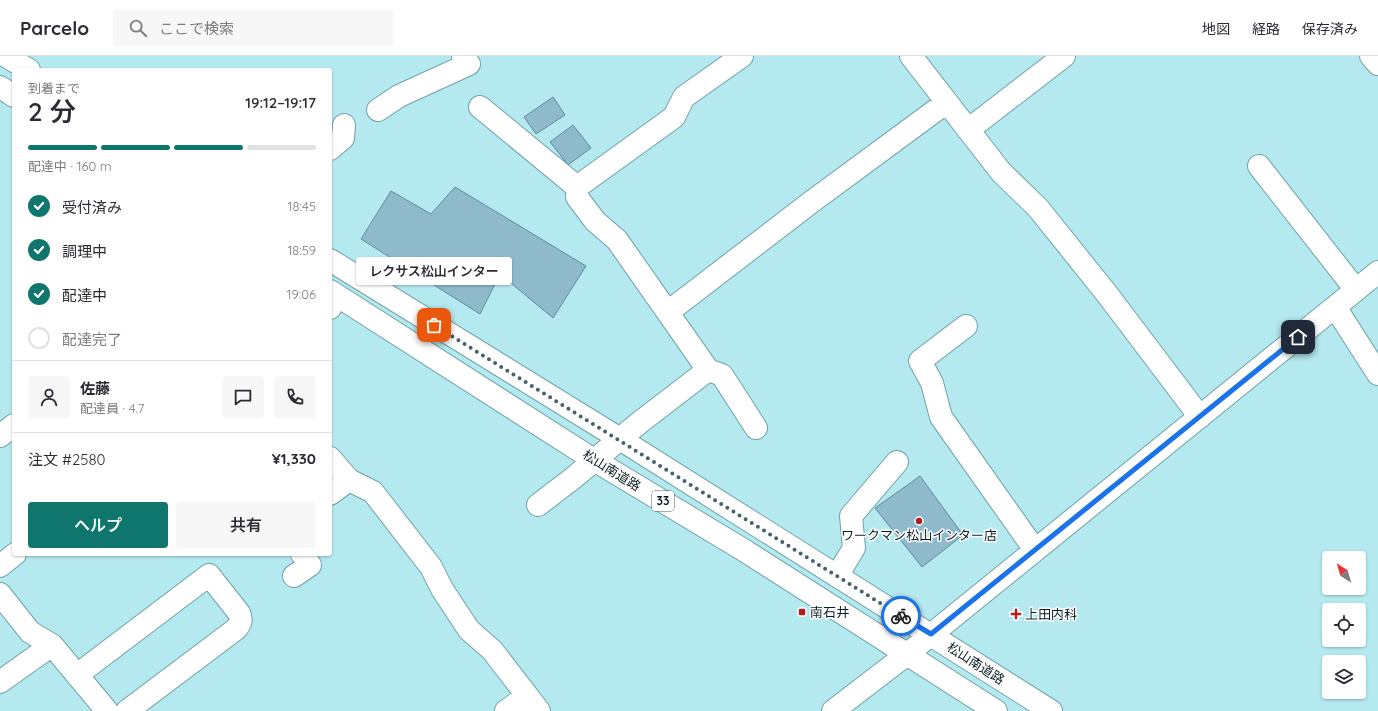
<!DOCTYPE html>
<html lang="ja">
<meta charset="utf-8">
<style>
:root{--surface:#fff;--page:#f7f7f7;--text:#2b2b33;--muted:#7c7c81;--line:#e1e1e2;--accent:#0f766e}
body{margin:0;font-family:Quicksand,"Noto Sans JP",sans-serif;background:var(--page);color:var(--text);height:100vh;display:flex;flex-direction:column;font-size:15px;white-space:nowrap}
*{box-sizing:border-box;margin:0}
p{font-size:13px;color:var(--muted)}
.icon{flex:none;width:22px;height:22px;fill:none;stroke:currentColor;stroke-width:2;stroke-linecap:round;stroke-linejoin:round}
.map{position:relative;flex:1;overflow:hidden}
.sheet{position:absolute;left:12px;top:12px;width:320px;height:488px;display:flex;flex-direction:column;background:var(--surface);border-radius:4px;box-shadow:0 1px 3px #0004}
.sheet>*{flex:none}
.needle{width:26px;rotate:323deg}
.buttons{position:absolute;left:1322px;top:495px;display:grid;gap:8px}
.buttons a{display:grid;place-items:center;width:44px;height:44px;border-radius:4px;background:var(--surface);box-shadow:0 1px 3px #0004;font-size:20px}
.pin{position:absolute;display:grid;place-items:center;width:34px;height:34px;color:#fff;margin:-17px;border-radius:8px;box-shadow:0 2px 6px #0006}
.courier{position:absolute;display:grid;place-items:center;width:40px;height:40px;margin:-20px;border:3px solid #1a73e8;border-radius:50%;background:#fff;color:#222;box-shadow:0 1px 5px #0007}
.bubble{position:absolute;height:28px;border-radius:4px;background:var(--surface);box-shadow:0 1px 3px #0004;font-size:13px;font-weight:600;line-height:28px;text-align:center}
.overview em{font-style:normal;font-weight:600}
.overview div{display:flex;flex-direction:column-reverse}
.overview{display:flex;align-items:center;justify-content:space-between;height:68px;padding:0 16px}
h1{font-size:26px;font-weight:600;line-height:30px}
.bar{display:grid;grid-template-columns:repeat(4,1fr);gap:6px 4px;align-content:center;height:48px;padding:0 16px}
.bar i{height:5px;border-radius:3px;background:var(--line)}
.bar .on{background:var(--accent)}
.bar p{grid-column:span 4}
.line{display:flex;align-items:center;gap:10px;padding:0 16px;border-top:1px solid var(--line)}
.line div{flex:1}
.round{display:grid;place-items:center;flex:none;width:42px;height:42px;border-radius:4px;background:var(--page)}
ol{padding:0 16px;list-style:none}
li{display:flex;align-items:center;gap:12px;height:44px}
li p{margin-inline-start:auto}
li .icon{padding:4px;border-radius:50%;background:var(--accent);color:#fff;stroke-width:4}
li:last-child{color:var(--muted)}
li i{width:22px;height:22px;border:2px solid var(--line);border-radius:50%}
.cta{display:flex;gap:8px;margin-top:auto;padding:8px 16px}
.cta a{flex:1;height:46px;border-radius:4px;background:var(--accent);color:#fff;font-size:16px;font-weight:600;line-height:46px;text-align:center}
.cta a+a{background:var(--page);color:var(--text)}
header{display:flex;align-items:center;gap:24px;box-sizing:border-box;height:56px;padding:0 20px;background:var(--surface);border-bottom:1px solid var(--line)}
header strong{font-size:19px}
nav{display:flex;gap:22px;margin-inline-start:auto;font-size:14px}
.search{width:280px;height:36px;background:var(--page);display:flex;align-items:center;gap:10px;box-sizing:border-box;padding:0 14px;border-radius:4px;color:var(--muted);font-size:15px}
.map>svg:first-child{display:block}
</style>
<header>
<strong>Parcelo</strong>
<div class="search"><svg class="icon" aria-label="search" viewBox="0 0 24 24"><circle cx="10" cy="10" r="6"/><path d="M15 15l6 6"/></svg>ここで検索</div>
<nav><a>地図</a><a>経路</a><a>保存済み</a></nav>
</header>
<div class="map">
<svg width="1378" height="655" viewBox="0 0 1378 655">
<rect width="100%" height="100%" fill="#b5e9f0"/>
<path fill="#8ebacc" stroke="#608a9c" d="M553,41L565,59L536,78L524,61Z
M573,69L591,92L568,109L550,86Z
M455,131L586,210L553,262L500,218L480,258L361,183L391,135L431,158Z
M920,420L963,479L922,511L875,452Z"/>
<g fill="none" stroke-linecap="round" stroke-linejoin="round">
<defs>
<path id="street" d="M911,0L1001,116L1038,152L1107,238L1200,361
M1371,0L1378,8
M480,51L577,131L674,61L684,41L742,0
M378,54L399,40L469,8L463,0
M968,74L1064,0
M330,93L343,82L344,69
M1259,110L1356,234
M577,131V141L595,165L617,184L708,314L722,319L756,372
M1335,251L1378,318
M330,252L337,240
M668,256L810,147L947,46
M966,270L920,305L932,327L941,361L1035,494
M0,380L14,369
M330,402L349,424L373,436L431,511L442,533L469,574L492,594L539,655
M330,438L349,424
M538,449L572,423L639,367L708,314
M0,510L15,498
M294,520L310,509L302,498
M837,520L854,492L851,460L897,406
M0,538L30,576L52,589L107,655
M77,619L209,519L239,557C242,564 241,567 236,573L127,655
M0,626L52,589
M506,655L527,640
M833,655L906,599L1378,216"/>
<path id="highway" d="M6,0L29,14
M0,31L14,40
M330,204L620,383L1051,655
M330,235L594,404L742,493L996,655"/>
</defs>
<use href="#street" stroke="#6fa1a7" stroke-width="24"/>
<use href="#highway" stroke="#6fa1a7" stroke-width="24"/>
<use href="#street" stroke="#fff" stroke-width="22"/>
<use href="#highway" stroke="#fff" stroke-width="22"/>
</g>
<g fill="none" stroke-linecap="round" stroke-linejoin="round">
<path stroke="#456469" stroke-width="4" stroke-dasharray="0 7.2" d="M434,269L901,560"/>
<path stroke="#1a73e8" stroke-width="5" d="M901,560L931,578L1298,281"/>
</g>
<g fill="#af1e21" stroke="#fff" stroke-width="1.5">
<circle cx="919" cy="465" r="4"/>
<rect x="798" y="552" width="8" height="8" rx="2"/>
<path d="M1014 552h4v4h4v4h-4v4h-4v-4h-4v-4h4z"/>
</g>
<g text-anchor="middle" stroke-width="3" stroke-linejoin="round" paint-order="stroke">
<rect fill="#fff" stroke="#536163" stroke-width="1" x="652" y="435" width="22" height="20" rx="3"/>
<g font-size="12" font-weight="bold" fill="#091d20">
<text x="663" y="449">33</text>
</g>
<g font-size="13" fill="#091d20" stroke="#fff">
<text transform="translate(612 414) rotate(32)" y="5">松山南道路</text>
<text transform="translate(976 607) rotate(33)" y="5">松山南道路</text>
</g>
<g font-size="13" fill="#091d20" stroke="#fff" text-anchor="start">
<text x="919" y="484" text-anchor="middle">ワークマン松山インター店</text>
<text x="810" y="561">南石井</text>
<text x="1025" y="563">上田内科</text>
</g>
</g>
</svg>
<div class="buttons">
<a><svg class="needle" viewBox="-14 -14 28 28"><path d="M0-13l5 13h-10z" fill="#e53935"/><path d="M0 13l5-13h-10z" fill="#7c7c81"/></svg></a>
<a><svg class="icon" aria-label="locate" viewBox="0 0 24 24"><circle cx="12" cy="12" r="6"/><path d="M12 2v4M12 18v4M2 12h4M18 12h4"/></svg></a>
<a><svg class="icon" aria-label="layers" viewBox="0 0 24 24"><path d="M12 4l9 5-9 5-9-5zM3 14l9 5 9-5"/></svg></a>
</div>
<div class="pin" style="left:434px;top:269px;background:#ea580c"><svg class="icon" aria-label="bag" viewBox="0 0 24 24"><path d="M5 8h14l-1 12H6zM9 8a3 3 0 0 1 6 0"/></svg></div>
<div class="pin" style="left:1298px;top:281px;background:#1f2937"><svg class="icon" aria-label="home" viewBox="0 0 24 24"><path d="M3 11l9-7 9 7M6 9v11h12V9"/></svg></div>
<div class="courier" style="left:901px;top:560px"><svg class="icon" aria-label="bike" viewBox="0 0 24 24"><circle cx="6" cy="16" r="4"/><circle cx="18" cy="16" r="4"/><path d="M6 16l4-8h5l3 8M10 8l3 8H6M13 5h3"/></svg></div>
<div class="bubble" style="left:356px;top:201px;width:156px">レクサス松山インター</div>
<section class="sheet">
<div class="overview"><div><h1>2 分</h1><p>到着まで</p></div><em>19:12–19:17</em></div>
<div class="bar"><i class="on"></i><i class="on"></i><i class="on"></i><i></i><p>配達中 · 160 m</p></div>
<ol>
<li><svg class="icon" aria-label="check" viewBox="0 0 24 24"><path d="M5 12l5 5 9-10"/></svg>受付済み<p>18:45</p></li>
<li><svg class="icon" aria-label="check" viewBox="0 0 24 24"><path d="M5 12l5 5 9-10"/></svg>調理中<p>18:59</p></li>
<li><svg class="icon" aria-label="check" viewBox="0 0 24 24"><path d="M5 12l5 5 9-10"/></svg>配達中<p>19:06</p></li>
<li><i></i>配達完了</li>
</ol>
<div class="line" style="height:72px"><a class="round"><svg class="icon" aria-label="person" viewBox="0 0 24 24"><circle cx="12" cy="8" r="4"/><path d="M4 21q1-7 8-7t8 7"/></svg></a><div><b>佐藤</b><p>配達員 · 4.7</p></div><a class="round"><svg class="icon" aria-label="chat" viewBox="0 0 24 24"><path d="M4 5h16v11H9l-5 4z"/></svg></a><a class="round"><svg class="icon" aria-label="phone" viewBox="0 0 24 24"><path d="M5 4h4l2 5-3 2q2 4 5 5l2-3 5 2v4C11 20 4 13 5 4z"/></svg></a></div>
<div class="line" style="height:52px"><div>注文 #2580</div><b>¥1,330</b></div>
<div class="cta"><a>ヘルプ</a><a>共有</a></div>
</section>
</div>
